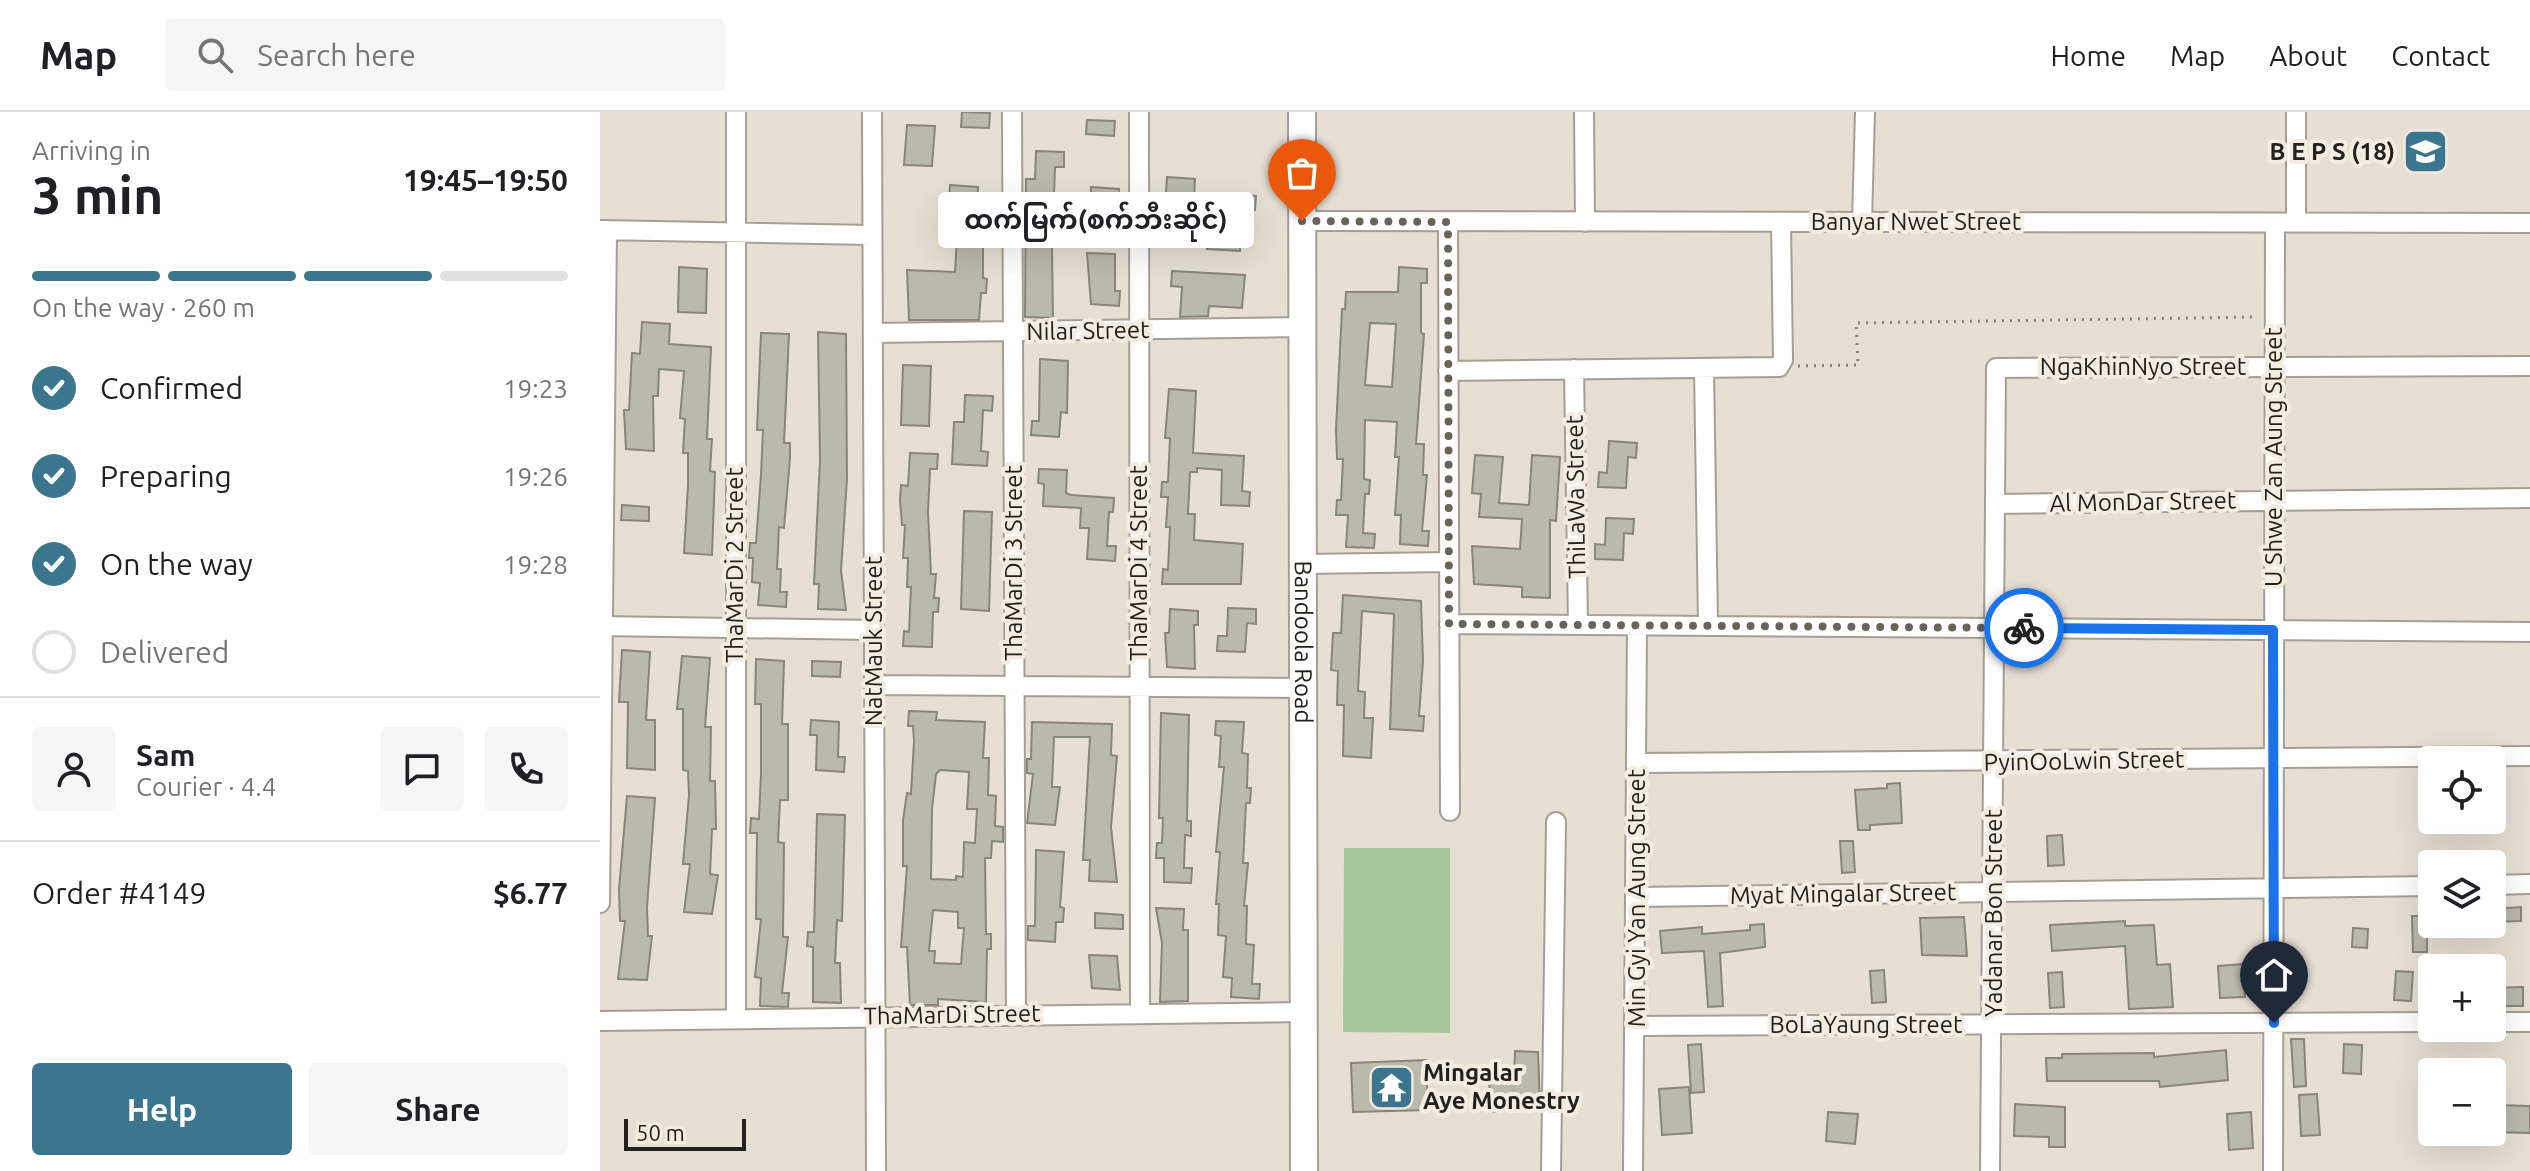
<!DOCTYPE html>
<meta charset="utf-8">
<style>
:root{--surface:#fff;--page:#f6f6f6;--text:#202124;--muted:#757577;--line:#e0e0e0;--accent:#3b758e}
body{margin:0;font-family:Ubuntu,"Noto Sans Myanmar",sans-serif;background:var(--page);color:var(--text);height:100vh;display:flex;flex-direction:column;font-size:30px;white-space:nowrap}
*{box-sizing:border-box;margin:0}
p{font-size:26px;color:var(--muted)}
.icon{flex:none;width:44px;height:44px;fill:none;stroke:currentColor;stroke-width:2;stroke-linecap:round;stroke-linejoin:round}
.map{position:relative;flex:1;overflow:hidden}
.details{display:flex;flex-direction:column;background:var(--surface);width:600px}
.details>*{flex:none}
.fabs{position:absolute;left:1818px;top:634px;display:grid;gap:16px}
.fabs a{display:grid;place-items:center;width:88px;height:88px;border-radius:8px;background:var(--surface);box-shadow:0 8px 32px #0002;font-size:40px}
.scale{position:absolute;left:24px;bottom:20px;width:122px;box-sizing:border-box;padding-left:8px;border:4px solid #24211d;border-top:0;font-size:22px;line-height:28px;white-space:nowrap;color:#24211d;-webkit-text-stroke:6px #f5ece1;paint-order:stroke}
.pin{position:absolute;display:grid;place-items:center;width:68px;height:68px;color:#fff;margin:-82px -34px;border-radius:50% 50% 50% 0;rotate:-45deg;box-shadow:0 0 8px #0007}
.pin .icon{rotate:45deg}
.courier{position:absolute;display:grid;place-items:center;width:80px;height:80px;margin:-40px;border:6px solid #1a73e8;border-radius:50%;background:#fff;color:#222;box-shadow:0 2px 10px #0007}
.bubble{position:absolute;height:56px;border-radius:8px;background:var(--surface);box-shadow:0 8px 32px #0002;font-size:26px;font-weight:700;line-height:56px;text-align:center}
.head em{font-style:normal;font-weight:700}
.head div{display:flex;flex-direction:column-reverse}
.head{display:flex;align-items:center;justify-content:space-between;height:136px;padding:0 32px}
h1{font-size:52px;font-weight:700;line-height:60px}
.bar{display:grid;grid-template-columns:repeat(4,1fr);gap:12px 8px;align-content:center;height:96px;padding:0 32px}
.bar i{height:10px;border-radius:6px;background:var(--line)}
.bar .active{background:var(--accent)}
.bar p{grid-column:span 4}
.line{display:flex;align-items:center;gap:20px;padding:0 32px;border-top:2px solid var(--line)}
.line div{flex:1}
.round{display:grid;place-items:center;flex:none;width:84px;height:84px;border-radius:8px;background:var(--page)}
ol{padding:0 32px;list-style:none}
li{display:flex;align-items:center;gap:24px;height:88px}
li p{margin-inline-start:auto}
li .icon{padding:8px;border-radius:50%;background:var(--accent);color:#fff;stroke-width:4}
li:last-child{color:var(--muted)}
li i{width:44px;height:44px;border:4px solid var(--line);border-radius:50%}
.action{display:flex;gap:16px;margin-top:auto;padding:16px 32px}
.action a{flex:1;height:92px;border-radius:8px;background:var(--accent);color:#fff;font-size:32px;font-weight:700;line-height:92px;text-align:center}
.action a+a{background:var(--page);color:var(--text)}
header{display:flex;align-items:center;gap:48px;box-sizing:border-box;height:112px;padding:0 40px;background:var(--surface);border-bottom:2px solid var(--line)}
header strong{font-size:38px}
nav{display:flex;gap:44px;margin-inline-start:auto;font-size:28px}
.search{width:560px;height:72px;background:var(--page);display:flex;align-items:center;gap:20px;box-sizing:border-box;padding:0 28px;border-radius:8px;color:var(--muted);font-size:30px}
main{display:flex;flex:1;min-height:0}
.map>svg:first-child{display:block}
</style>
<header>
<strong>Map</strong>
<div class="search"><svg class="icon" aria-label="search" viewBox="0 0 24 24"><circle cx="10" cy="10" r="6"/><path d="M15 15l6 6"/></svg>Search here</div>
<nav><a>Home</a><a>Map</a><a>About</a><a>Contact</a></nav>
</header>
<main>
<section class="details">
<div class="head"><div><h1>3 min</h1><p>Arriving in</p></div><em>19:45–19:50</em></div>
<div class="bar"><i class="active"></i><i class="active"></i><i class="active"></i><i></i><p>On the way · 260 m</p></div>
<ol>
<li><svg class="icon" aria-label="check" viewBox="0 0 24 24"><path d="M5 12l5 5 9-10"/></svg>Confirmed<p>19:23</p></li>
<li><svg class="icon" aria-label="check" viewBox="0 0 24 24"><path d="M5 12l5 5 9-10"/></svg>Preparing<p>19:26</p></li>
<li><svg class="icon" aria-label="check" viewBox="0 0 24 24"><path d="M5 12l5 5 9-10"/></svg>On the way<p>19:28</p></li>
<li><i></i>Delivered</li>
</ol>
<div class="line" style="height:144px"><a class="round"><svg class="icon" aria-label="person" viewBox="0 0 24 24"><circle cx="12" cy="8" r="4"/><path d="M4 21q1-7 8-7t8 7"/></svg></a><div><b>Sam</b><p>Courier · 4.4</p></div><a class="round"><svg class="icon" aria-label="chat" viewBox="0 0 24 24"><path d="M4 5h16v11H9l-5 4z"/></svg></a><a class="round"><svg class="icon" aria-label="phone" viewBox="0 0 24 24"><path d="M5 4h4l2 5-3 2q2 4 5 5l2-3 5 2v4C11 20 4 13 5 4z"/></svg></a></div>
<div class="line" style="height:104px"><div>Order #4149</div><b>$6.77</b></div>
<div class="action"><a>Help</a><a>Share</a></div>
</section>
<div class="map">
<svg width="1930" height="1059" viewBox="0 0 1930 1059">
<rect width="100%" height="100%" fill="#e7dfd4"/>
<path fill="#a6c799" d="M744,736H850V921L743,920Z"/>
<path fill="#b9b9ac" stroke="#86867a" stroke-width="2" fill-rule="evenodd" d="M362,0L390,1L389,16L361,15Z
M487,8L515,9L514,24L486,22Z
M307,13L335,14L332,54L304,53Z
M436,39L464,40V55H455L454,83H449L446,135H452L453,206L425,205L426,67H435Z
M567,65L595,67L593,105L626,106L628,82L656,84L655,98H642L640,139L607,137L608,123L572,121L573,111L564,110Z
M350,73L378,75L377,92H383V166L387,167L386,181H381L379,208H309L307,158L355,160L358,106L354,105L355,88H349Z
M491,75L519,77L518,118L490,116Z
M487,141L515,142V179H520L519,194L491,192Z
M79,155L107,157L106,201L78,200Z
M799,155L827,157V171H821V221L824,222L816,332H824L823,363H827L822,419H829L828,434L800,432L801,403H795L799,345H795L797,310L765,308L764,367L770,368L769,382H765L763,421L775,422L774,436L746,435L748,403H736L737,388H741L743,347H737L736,317L742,197H745L746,180H798ZM770,211L796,212L792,275L765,273Z
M572,159L645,163L642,196L609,194L608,204L580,205L582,175L571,174Z
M42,210L70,212L69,232L111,235L107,327H112L110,359L115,360L112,443L84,441L88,373V341H83L85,307L80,306L84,259L59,257L58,284H53L54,339L26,337L24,298H29L32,241L40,242Z
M218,220L246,222L247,366L241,459L246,498L218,497L219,472H214L220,348Z
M161,221L189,222L184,331H190V346L184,416L179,415L177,457H181L180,480H187L186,495L158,493L160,471L152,470L153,446H149L150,431H156L161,363L163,318H157Z
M440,247L468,249L467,301L461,300L459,325L431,323L432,309H439Z
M303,253L331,254L329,314L301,313Z
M569,277L596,279L593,341L644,344L642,379L650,380L649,394L621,393L622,358L597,356V360H590L588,402H595L594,428L643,432L641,472H562L563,457L568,458L570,415H566L568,385H561L562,370H568L570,326H565Z
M365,283L393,284L392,299L383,298L381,339L388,340L387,354L352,352L354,310H364Z
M1009,329L1037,331L1036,346L1028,345L1026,376L998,375L999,360L1007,361Z
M310,341L338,342L337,357H330L328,400L331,462H336L334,486H339L338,500H333L332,535L303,534L304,519L309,520L311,475H307L308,446H303L305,413H302L300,388L301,373L308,374Z
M875,343L903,345L899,391L929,393L932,343L960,345L956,409L950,408V486L922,485V475L874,472L872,434L920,437L922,407L879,405L881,382L872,381Z
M439,357L467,358L466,381L471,383L514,386L513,400H509L507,434H516L515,449L487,447L489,416H480L481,396L443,394L444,372L438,371Z
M22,393L49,395V409L21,408Z
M364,399L392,400L389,499L361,497Z
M1006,406L1034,407L1033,422L1024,421L1023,448L995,447V432L1005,433Z
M743,483L821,489L823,549L819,604H824L823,619L790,617L794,502L762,499L758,579L765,580L764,606H773L771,646L743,644L744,593H737L738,559L731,558L733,521H741Z
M628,496L656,497V512L647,511L645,540L617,539L618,524H627Z
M570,497L598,499V513H594L595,557L567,555L565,521H569Z
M22,538L50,540L46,608H55V658L27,656L28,590H19Z
M82,544L110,546L105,615H111L110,669H115L116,717H112L110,762L118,763L112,802L84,800L90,752H83L89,683L88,659L83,658V597H77Z
M156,547L184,549L182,612H188V688H180L178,730L184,731L183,825H188L182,881H189L188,895L160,894L161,866L155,865L161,807H156L157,721H150L151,706L159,707L161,661V592H155Z
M212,549L241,550L240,565L212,564Z
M309,599L337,600L336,608L385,610L383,646H389L388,683L396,684L395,714L403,715V730L392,729L391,746H385L386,822H391V837H387L386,890L338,887V893H310L307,835H301L307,754H303V708L307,681L311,682L314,629L313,614H308ZM340,658L369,660L367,697H377L375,731L364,730L363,765L356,764V768L331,767L332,697L336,662ZM333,798L358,800V816H364L361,852L334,851L335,839H329Z
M561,601L589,603L587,709H591V724L585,723L584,756H592L591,771L564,770V746H556L557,731H562L563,706H559Z
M211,608L239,610L238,645H245L244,660L216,658L217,623H210Z
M616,609L644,610L642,641L648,642L647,676H651L650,691H646L643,751H648L644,794H647L646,832L654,833L652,872H660L659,887L631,885L632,866L623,865L626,824L618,823L619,792H616L620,740H616L624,655H619L621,624L615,623Z
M432,610L512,612L511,643L517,644L511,715L517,770L489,769L490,748H483L490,625H454L452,675H460L455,713L427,711L433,662L427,661V647H431Z
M1300,671L1302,711L1270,713V718H1258L1255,678L1287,676V672Z
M27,684L55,686L47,795L48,824H52L47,868L18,867L25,809H20L19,777Z
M217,702L245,703L242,809L237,808L235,851H240L241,891L213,890V835L207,834L208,820H214Z
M1462,723L1464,753L1448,754L1447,724Z
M1240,729H1253L1255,760L1242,761Z
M436,738L464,740L460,795L464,796L463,810H456L455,830L428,828V814H435Z
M1921,795V809L1892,810V797Z
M556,796L584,797L583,818H588V889L560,890L562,831Z
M495,801L523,803V817L495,816Z
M1812,804H1827V840H1813Z
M1364,805L1367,844L1322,843L1320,806Z
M1525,809V814L1554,813L1557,853L1570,852L1573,895L1529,897L1525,834L1452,839L1450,813Z
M1164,812L1165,835L1120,841L1123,894L1108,895L1104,839L1062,841L1060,819L1102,815V822L1150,818V813Z
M1753,816L1768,817L1767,836L1752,835Z
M489,843L517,844L520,878L492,876Z
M1643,852L1645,885L1620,886L1618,854Z
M1284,858L1286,890L1272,891L1270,859Z
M1796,859L1813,860L1811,889L1794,888Z
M1462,860L1464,895L1450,896L1448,861Z
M1923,875V894H1892V876Z
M1691,927H1704L1706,974L1694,975Z
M1101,932L1104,980L1091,981L1088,933Z
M1744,932L1762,933L1761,962L1743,961Z
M1626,938L1628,968L1560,975L1559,969H1447L1446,946H1462V942L1554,941V945Z
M915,939L938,940L940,991L907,992L908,998L891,1000L889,967L914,965Z
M826,948L828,998L753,1000L751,951Z
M1089,975L1092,1021L1062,1023L1059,977Z
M1717,982L1720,1023L1701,1024L1699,983Z
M1415,992L1465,995V1035H1449V1025L1414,1024Z
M1892,993L1930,994V1021L1892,1020Z
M1228,1000L1258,1002L1255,1032L1226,1029Z
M1651,1000L1653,1036L1629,1038L1627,1002Z"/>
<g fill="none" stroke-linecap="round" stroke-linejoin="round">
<defs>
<path id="street" d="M272,0L276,1059
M412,0L416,903
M539,0L540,902
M984,0L985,110
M702,109L1930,111
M848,110L850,699
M1262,110L1265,0
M1696,111V0
M0,118L272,123
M273,221L702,215
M1104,256L1108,512
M974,257L978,513
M848,259L1179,255L1183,248L1181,110
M1396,392L1930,386
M703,452L849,450
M849,512L1930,520
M0,514L274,518
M274,573L703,576
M1038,651L1930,644
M1892,773L1930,772
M1037,785L1832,774
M0,791L7,118
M136,906V0
M0,909L703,900
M1892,910H1930
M1037,914L1832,910
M951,1059L956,710
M1033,1059L1037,514
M1390,1059L1396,256L1930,254
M1673,1059L1675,111"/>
<g id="secondary">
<path id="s1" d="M702,0L704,1059"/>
</g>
</defs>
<use href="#street" stroke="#a69e93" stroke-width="22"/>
<use href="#secondary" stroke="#a69e93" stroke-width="30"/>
<path stroke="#858078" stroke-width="3" stroke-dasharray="2 6" stroke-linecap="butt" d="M1198,254L1258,253L1256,211L1658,205"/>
<use href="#street" stroke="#fff" stroke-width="18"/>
<use href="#secondary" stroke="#fff" stroke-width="26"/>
</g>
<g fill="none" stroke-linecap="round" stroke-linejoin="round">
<path stroke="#68645d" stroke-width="8" stroke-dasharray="0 14.4" d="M702,109L848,110L849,512L1424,516"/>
<path stroke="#1a73e8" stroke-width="10" d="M1424,516L1673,518L1674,911"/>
</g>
<defs>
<symbol id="school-square" viewBox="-11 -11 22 22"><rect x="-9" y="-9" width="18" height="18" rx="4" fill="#3b758e" stroke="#f5ece1"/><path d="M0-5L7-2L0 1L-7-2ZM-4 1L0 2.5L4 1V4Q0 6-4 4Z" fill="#fff"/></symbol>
<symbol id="temple-square" viewBox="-11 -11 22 22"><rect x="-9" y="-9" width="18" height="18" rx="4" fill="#3b758e" stroke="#f5ece1"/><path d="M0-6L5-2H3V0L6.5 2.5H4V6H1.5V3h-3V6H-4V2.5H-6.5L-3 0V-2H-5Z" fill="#fff"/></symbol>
</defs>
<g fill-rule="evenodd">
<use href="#school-square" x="1800" y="14" width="51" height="51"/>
<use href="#temple-square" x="766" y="950" width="51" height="51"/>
</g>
<g text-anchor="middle" stroke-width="8" stroke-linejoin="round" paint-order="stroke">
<g font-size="24" font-weight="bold" fill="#24211d" stroke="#f5ece1" text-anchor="end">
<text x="1795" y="48">B E P S (18)</text>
<text x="823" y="969" text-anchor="start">Mingalar<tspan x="823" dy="28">Aye Monestry</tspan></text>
</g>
<g font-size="24" fill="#24211d" stroke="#f5ece1">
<text x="1316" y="118">Banyar Nwet Street</text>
<text transform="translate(488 219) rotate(-1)" y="8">Nilar Street</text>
<text x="1543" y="263">NgaKhinNyo Street</text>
<text transform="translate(1674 345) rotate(-90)" y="8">U Shwe Zan Aung Street</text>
<text transform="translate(976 385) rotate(-91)" y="8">ThiLaWa Street</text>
<text transform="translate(1543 390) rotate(-1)" y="8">Al MonDar Street</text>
<text transform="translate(414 451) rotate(-90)" y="8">ThaMarDi 3 Street</text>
<text transform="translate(539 451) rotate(-90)" y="8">ThaMarDi 4 Street</text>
<text transform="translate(135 453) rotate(-90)" y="8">ThaMarDi 2 Street</text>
<text transform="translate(274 529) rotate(-90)" y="8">NatMauk Street</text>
<text dy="8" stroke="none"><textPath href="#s1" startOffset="530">Bandoola Road</textPath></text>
<text transform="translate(1484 649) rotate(-1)" y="8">PyinOoLwin Street</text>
<text transform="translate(1243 782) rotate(-1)" y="8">Myat Mingalar Street</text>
<text transform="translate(1037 786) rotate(-90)" y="8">Min Gyi Yan Aung Street</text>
<text transform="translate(1394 801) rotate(-90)" y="8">Yadanar Bon Street</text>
<text transform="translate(352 903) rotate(-1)" y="8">ThaMarDi Street</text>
<text x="1266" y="921">BoLaYaung Street</text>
</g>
</g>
</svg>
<div class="fabs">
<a><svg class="icon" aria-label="locate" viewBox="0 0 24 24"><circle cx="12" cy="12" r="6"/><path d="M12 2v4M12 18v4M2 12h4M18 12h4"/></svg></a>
<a><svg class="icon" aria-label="layers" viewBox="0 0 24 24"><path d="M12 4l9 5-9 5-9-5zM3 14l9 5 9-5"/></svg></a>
<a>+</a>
<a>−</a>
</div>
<div class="scale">50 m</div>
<div class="pin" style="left:702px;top:109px;background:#ea580c"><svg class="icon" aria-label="bag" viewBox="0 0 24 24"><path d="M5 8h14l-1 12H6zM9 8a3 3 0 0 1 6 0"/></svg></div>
<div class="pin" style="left:1674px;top:911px;background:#1f2937"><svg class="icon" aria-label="home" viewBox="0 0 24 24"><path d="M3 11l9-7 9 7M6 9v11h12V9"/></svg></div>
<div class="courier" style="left:1424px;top:516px"><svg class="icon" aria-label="bike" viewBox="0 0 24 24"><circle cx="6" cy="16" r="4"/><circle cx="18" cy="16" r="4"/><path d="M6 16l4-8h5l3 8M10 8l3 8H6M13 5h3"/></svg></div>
<div class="bubble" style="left:338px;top:80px;width:316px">ထက်မြက်(စက်ဘီးဆိုင်)</div>
</div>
</main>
